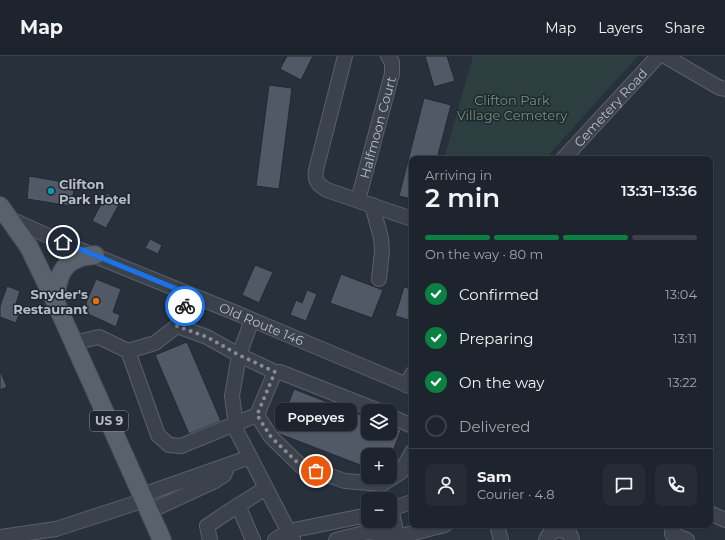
<!DOCTYPE html>
<meta charset="utf-8">
<style>
:root{--surface:#1e242d;--page:#262c35;--text:#f1f3f6;--muted:#a1a4aa;--line:#3c4149;--accent:#0b8043}
body{margin:0;font-family:Montserrat,sans-serif;background:var(--page);color:var(--text);height:100vh;display:flex;flex-direction:column;font-size:15px;white-space:nowrap}
*{box-sizing:border-box;margin:0}
p{font-size:13px;color:var(--muted)}
.icon{flex:none;width:22px;height:22px;fill:none;stroke:currentColor;stroke-width:2;stroke-linecap:round;stroke-linejoin:round}
.map{position:relative;flex:1;overflow:hidden}
.details{position:absolute;left:409px;top:100px;width:304px;height:372px;display:flex;flex-direction:column;background:var(--surface);border-radius:8px;box-shadow:0 1px 3px #0004,0 0 0 1px var(--line)}
.details>*{flex:none}
.fabs{position:absolute;left:361px;top:348px;display:grid;gap:8px}
.fabs a{display:grid;place-items:center;width:36px;height:36px;border-radius:8px;background:var(--surface);box-shadow:0 1px 3px #0004,0 0 0 1px var(--line);font-size:20px}
.pin{position:absolute;display:grid;place-items:center;width:34px;height:34px;color:#fff;margin:-17px;border:2px solid #fff;border-radius:50%;box-shadow:0 1px 4px #0007}
.courier{position:absolute;display:grid;place-items:center;width:40px;height:40px;margin:-20px;border:3px solid #1a73e8;border-radius:50%;background:#fff;color:#222;box-shadow:0 1px 5px #0007}
.bubble{position:absolute;height:28px;border-radius:8px;background:var(--surface);box-shadow:0 1px 3px #0004,0 0 0 1px var(--line);font-size:13px;font-weight:600;line-height:28px;text-align:center}
.headline em{font-style:normal;font-weight:600}
.headline div{display:flex;flex-direction:column-reverse}
.headline{display:flex;align-items:center;justify-content:space-between;height:68px;padding:0 16px}
h1{font-size:26px;font-weight:600;line-height:30px}
.bar{display:grid;grid-template-columns:repeat(4,1fr);gap:6px 4px;align-content:center;height:48px;padding:0 16px}
.bar i{height:5px;border-radius:3px;background:var(--line)}
.bar .on{background:var(--accent)}
.bar p{grid-column:span 4}
.line{display:flex;align-items:center;gap:10px;padding:0 16px;border-top:1px solid var(--line)}
.line div{flex:1}
.round{display:grid;place-items:center;flex:none;width:42px;height:42px;border-radius:8px;background:var(--page)}
ol{padding:0 16px;list-style:none}
li{display:flex;align-items:center;gap:12px;height:44px}
li p{margin-inline-start:auto}
li .icon{padding:4px;border-radius:50%;background:var(--accent);color:#fff;stroke-width:4}
li:last-child{color:var(--muted)}
li i{width:22px;height:22px;border:2px solid var(--line);border-radius:50%}
header{display:flex;align-items:center;gap:24px;box-sizing:border-box;height:56px;padding:0 20px;background:var(--surface);border-bottom:1px solid var(--line)}
header strong{font-size:19px}
nav{display:flex;gap:22px;margin-inline-start:auto;font-size:14px}
.map>svg:first-child{display:block}
</style>
<header>
<strong>Map</strong>
<nav><a>Map</a><a>Layers</a><a>Share</a></nav>
</header>
<div class="map">
<svg width="725" height="484" viewBox="0 0 725 484">
<rect width="100%" height="100%" fill="#28303c"/>
<path fill="#2c3e3f" d="M473,0H638L545,103H444Z"/>
<path fill="#515966" stroke="#222933" d="M287,0H313L301,24L280,13Z
M425,0H447L455,25L434,31Z
M269,29L292,32L279,133L256,130Z
M424,42L451,49L437,103H412V143L399,140Z
M29,120L75,128L71,150L27,143Z
M107,137L121,145L106,172L92,165Z
M150,183L162,189L158,198L145,192Z
M255,209L273,216L259,247L242,239Z
M341,218L383,234L372,262L330,247Z
M96,223L121,233L113,256L120,259L116,271L88,258L86,247Z
M7,230L20,235L14,254L20,256L16,267L0,261V250Z
M404,231L412,233V265L395,260Z
M307,234L317,238L306,265L290,259L296,244L302,247Z
M187,286L221,365L189,378L155,299Z
M0,314L7,331L0,334Z
M294,333L368,362V377H390V370L401,374L390,403V399H368V412L277,377Z"/>
<g fill="none" stroke-linecap="round" stroke-linejoin="round">
<defs>
<g id="minor">
<path d="M345,0L316,114C314,124 318,129 327,134L412,163"/>
<path d="M665,0L720,32L725,33"/>
<path id="s1" d="M563,103L658,0"/>
<path id="s2" d="M358,144L392,18V6L388,0"/>
<path d="M372,149L381,182L382,195L379,223"/>
<path id="s3" d="M6,161L73,191L236,257L412,331"/>
<path d="M252,264L239,299L232,340L237,376L293,484"/>
<path d="M177,270L189,238"/>
<path d="M73,287L99,281L128,295L155,287L177,270L207,281L239,299L275,316H280L379,355"/>
<path d="M128,295L158,379L169,389L181,390L257,359L275,316"/>
<path d="M406,329L412,318"/>
<path d="M257,359L271,381L301,410L345,425L382,428L401,416L412,396"/>
<path d="M390,360L412,370"/>
<path d="M142,439L250,401"/>
<path d="M390,448L398,484"/>
<path d="M238,449L253,484"/>
<path d="M390,453L412,446"/>
<path d="M150,455L213,426L224,419L228,410"/>
<path d="M710,457L725,464"/>
<path d="M497,469L501,484"/>
<path d="M673,469L672,478L687,484"/>
<path d="M0,481L56,473L145,444"/>
<path d="M210,484L207,470L231,454L266,432"/>
<path d="M275,484L289,475L368,459"/>
<path d="M336,484L368,476L397,481L445,469"/>
<path d="M546,484C550,473 561,472 570,478L572,484"/>
</g>
<path id="major" d="M0,150L29,191L55,245L162,484
M55,245C57,229 59,209 77,203C82,200 89,200 95,199"/>
</defs>
<use href="#minor" stroke="#59606a" stroke-width="16"/>
<use href="#major" stroke="#444b55" stroke-width="20"/>
<use href="#minor" stroke="#3b424c" stroke-width="14"/>
<use href="#major" stroke="#59616c" stroke-width="18"/>
</g>
<g fill="none" stroke-linecap="round" stroke-linejoin="round">
<path stroke="#858c96" stroke-width="4" stroke-dasharray="0 7.2" d="M185,250L177,270L207,281L239,299L275,316L257,359L271,381L301,410L316,415"/>
<path stroke="#1a73e8" stroke-width="5" d="M63,186L189,238L185,250"/>
</g>
<circle fill="#0f9aa8" stroke="#202731" stroke-width="1.5" cx="51" cy="135" r="4"/>
<circle fill="#e8710a" stroke="#202731" stroke-width="1.5" cx="96" cy="245" r="4"/>
<g text-anchor="middle" stroke-width="3" stroke-linejoin="round" paint-order="stroke">
<rect fill="#202731" stroke="#8a909a" stroke-width="1" x="90" y="355" width="38" height="20" rx="3"/>
<g font-size="12" font-weight="bold" fill="#b7bdc7">
<text x="109" y="369">US 9</text>
</g>
<g font-size="13" fill="#71957a" stroke="#202731">
<text x="512" y="49">Clifton Park<tspan x="512" dy="15">Village Cemetery</tspan></text>
</g>
<g font-size="13" fill="#b7bdc7" stroke="#202731">
<text dy="5" stroke="none"><textPath href="#s1" startOffset="70">Cemetery Road</textPath></text>
<text dy="5" stroke="none"><textPath href="#s2" startOffset="75">Halfmoon Court</textPath></text>
<text dy="5" stroke="none"><textPath href="#s3" startOffset="277">Old Route 146</textPath></text>
</g>
<g font-size="13" font-weight="bold" fill="#b7bdc7" stroke="#202731" text-anchor="start">
<text x="59" y="133">Clifton<tspan x="59" dy="15">Park Hotel</tspan></text>
<text x="88" y="243" text-anchor="end">Snyder's<tspan x="88" dy="15">Restaurant</tspan></text>
</g>
</g>
</svg>
<div class="fabs">
<a><svg class="icon" aria-label="layers" viewBox="0 0 24 24"><path d="M12 4l9 5-9 5-9-5zM3 14l9 5 9-5"/></svg></a>
<a>+</a>
<a>−</a>
</div>
<div class="pin" style="left:316px;top:415px;background:#ea580c"><svg class="icon" aria-label="bag" viewBox="0 0 24 24"><path d="M5 8h14l-1 12H6zM9 8a3 3 0 0 1 6 0"/></svg></div>
<div class="pin" style="left:63px;top:186px;background:#1f2937"><svg class="icon" aria-label="home" viewBox="0 0 24 24"><path d="M3 11l9-7 9 7M6 9v11h12V9"/></svg></div>
<div class="courier" style="left:185px;top:250px"><svg class="icon" aria-label="bike" viewBox="0 0 24 24"><circle cx="6" cy="16" r="4"/><circle cx="18" cy="16" r="4"/><path d="M6 16l4-8h5l3 8M10 8l3 8H6M13 5h3"/></svg></div>
<div class="bubble" style="left:275px;top:347px;width:82px">Popeyes</div>
<section class="details">
<div class="headline"><div><h1>2 min</h1><p>Arriving in</p></div><em>13:31–13:36</em></div>
<div class="bar"><i class="on"></i><i class="on"></i><i class="on"></i><i></i><p>On the way · 80 m</p></div>
<ol>
<li><svg class="icon" aria-label="check" viewBox="0 0 24 24"><path d="M5 12l5 5 9-10"/></svg>Confirmed<p>13:04</p></li>
<li><svg class="icon" aria-label="check" viewBox="0 0 24 24"><path d="M5 12l5 5 9-10"/></svg>Preparing<p>13:11</p></li>
<li><svg class="icon" aria-label="check" viewBox="0 0 24 24"><path d="M5 12l5 5 9-10"/></svg>On the way<p>13:22</p></li>
<li><i></i>Delivered</li>
</ol>
<div class="line" style="height:72px"><a class="round"><svg class="icon" aria-label="person" viewBox="0 0 24 24"><circle cx="12" cy="8" r="4"/><path d="M4 21q1-7 8-7t8 7"/></svg></a><div><b>Sam</b><p>Courier · 4.8</p></div><a class="round"><svg class="icon" aria-label="chat" viewBox="0 0 24 24"><path d="M4 5h16v11H9l-5 4z"/></svg></a><a class="round"><svg class="icon" aria-label="phone" viewBox="0 0 24 24"><path d="M5 4h4l2 5-3 2q2 4 5 5l2-3 5 2v4C11 20 4 13 5 4z"/></svg></a></div>
</section>
</div>
